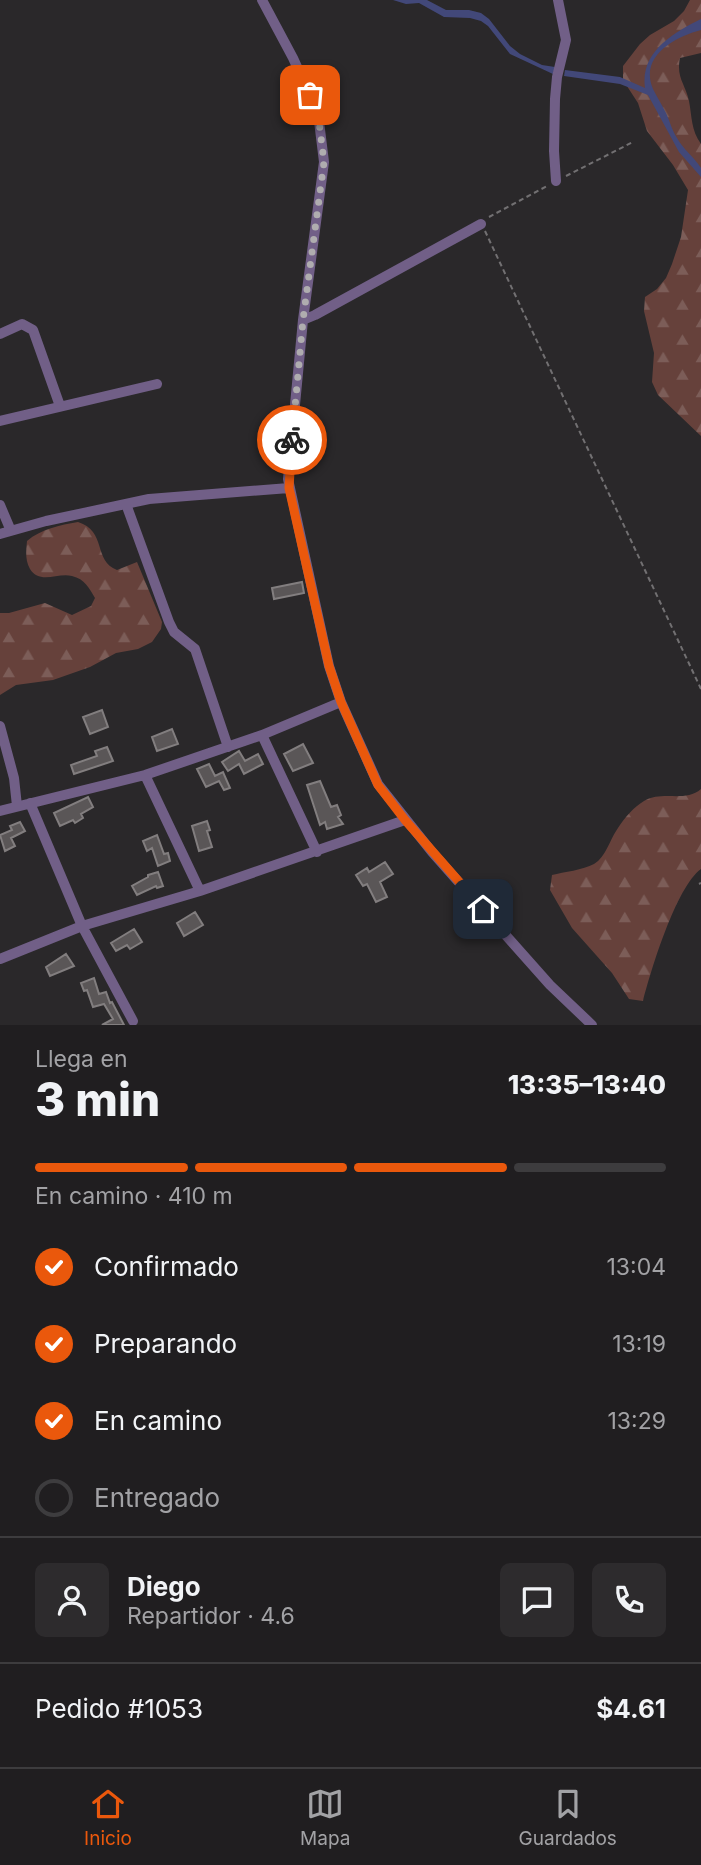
<!DOCTYPE html>
<html lang="es">
<meta charset="utf-8">
<style>
:root{--surface:#201e20;--page:#2d2b2d;--text:#f1f3f6;--muted:#a2a2a5;--line:#3d3c3e;--accent:#ea580c}
body{margin:0;font-family:Inter,sans-serif;background:var(--page);color:var(--text);height:100vh;display:flex;flex-direction:column;font-size:26px;white-space:nowrap}
*{box-sizing:border-box;margin:0}
p{font-size:23px;color:var(--muted)}
.icon{flex:none;width:38px;height:38px;fill:none;stroke:currentColor;stroke-width:2;stroke-linecap:round;stroke-linejoin:round}
.map{position:relative;height:1025px;overflow:hidden}
.panel{display:flex;flex-direction:column;background:var(--surface);flex:1}
.panel>*{flex:none}
.pin{position:absolute;display:grid;place-items:center;width:60px;height:60px;color:#fff;margin:-30px;border-radius:14px;box-shadow:0 4px 10px #0006}
.courier{position:absolute;display:grid;place-items:center;width:70px;height:70px;margin:-35px;border:5px solid #ea580c;border-radius:50%;background:#fff;color:#222;box-shadow:0 2px 9px #0007}
.summary em{font-style:normal;font-weight:800}
.summary div{display:flex;flex-direction:column-reverse}
.summary{display:flex;align-items:center;justify-content:space-between;height:119px;padding:0 35px}
h1{font-size:46px;font-weight:800;line-height:52px}
.bar{display:grid;grid-template-columns:repeat(4,1fr);gap:10px 7px;align-content:center;height:84px;padding:0 35px}
.bar i{height:9px;border-radius:5px;background:var(--line)}
.bar .on{background:var(--accent)}
.bar p{grid-column:span 4}
.line{display:flex;align-items:center;gap:18px;padding:0 35px;border-top:2px solid var(--line)}
.line div{flex:1}
.round{display:grid;place-items:center;flex:none;width:74px;height:74px;border-radius:10px;background:var(--page)}
ol{padding:0 35px;list-style:none}
li{display:flex;align-items:center;gap:21px;height:77px}
li p{margin-inline-start:auto}
li .icon{padding:7px;border-radius:50%;background:var(--accent);color:#fff;stroke-width:4}
li:last-child{color:var(--muted)}
li i{width:38px;height:38px;border:4px solid var(--line);border-radius:50%}
.tab-bar{display:flex;justify-content:space-around;align-items:center;height:98px;border-top:2px solid var(--line);background:var(--surface);font-size:19px;color:var(--muted)}
.tab-bar a{display:grid;justify-items:center;gap:4px}
.tab-bar .on{color:var(--accent)}
.map>svg:first-child{display:block}
</style>
<div class="map">
<svg width="701" height="1025" viewBox="0 0 701 1025">
<defs>
<pattern id="forest-firs" width="22" height="20" patternUnits="userSpaceOnUse" patternTransform="scale(1.75)"><rect width="22" height="20" fill="#66413b"/><path d="M5 1l3.5 6h-7zM16 11l3.5 6h-7z" fill="#7c5d58"/></pattern>
</defs>
<rect width="100%" height="100%" fill="#2a282a"/>
<path fill="url(#forest-firs)" d="M690,0H701V53L680,58C676,78 685,83 689,101C692,117 691,130 701,144V436L658,395L652,382L654,353L644,311L645,297L657,289L666,278L672,264L681,237L688,190L673,165L647,131L638,103L623,80V66L640,44L650,35L674,21L684,11Z
M78,522C107,531 93,561 117,570L137,562L162,622L161,629L152,642L138,649L116,653L90,667L53,680L16,685L0,695V613H9L45,603L72,615L91,606L95,598C89,588 85,579 72,576C58,572 40,585 30,569C25,560 26,551 27,541C41,529 60,525 78,522Z
M701,789V869C676,887 651,970 643,1001L629,999L612,973L572,928L550,890L552,875C564,872 583,870 594,864C606,857 610,839 618,828C625,817 634,807 644,801C663,790 685,803 701,789Z"/>
<path fill="#424879" d="M393,0H427L446,10H469L481,13L489,19L510,46L520,54L542,65L555,67L553,74L510,54L488,26L481,21L470,18L444,17L419,3L406,4Z
M701,19V30C675,37 639,56 653,89C657,97 662,105 666,113C670,122 672,130 677,138C683,149 694,157 701,168V177L679,152L648,95L620,84L564,76L565,70L620,77L645,88C640,52 673,33 701,19Z"/>
<path fill="#5a5657" stroke="#827e7f" stroke-width="2" d="M302,582L304,593L274,599L272,588Z
M102,710L108,727L90,734L83,717Z
M172,729L178,744L157,751L152,737Z
M303,744L313,763L293,771L284,754Z
M107,747L113,761L74,774L71,765L97,756L95,751Z
M239,751L245,761L258,754L263,764L244,774L239,764L228,771L222,762Z
M209,764L215,776L223,772L230,788L224,790L219,781L206,787L197,769Z
M320,781L331,807L337,805L341,815L338,817L343,824L327,829L325,822L320,825L307,785Z
M88,797L93,807L81,814L83,818L75,823L73,820L60,826L54,813Z
M207,821L210,830L207,831L212,847L199,851L192,826Z
M20,822L25,831L11,838L15,846L5,851L0,835L12,830L10,826Z
M157,835L164,854L168,853L170,861L158,866L152,848L147,851L143,841Z
M385,862L393,874L380,882L387,897L376,902L367,884L363,886L356,875L367,868L369,872Z
M158,872L163,886L157,888L156,886L137,895L132,886L148,877V875Z
M195,912L203,925L184,936L177,923Z
M134,929L142,942L130,949L127,945L116,951L111,943Z
M66,954L74,966L50,976L46,967Z
M94,978L99,994L106,992L110,1003L112,1002L124,1025H102L113,1019L104,1004L93,1007L87,990L84,991L81,983Z"/>
<g fill="none" stroke-linecap="round" stroke-linejoin="round">
<path stroke="#727072" stroke-width="2" stroke-dasharray="5 3.5" stroke-linecap="butt" d="M566,176L633,142
M489,217L549,185
M485,231L701,689
M699,884L701,883"/>
<path stroke="#715f87" stroke-width="10" d="M262,0L293,58L318,113L324,162L303,320L288,479L329,666L341,702L378,784L432,852L550,985L592,1025
M556,181L554,151L555,99L557,77L566,40L558,0
M303,320L315,315L481,224
M0,334L22,324L33,330L60,406
M0,421L157,384
M126,504L169,622L174,632L195,649L228,747
M0,505L11,531
M0,534L46,521L149,499L289,488
M0,726L14,778L17,806
M262,735L317,852
M145,775L200,891
M30,803L82,926L133,1021
M0,811L145,775L262,735L341,702
M0,959L82,926L200,891L405,820"/>
</g>
<g fill="none" stroke-linecap="round" stroke-linejoin="round">
<path stroke="#afadaf" stroke-width="7" stroke-dasharray="0 12.6" d="M292,440L303,320L324,162L318,113L310,95"/>
<path stroke="#ea580c" stroke-width="9" d="M292,440L289,488L329,666L341,702L378,785L405,820L483,909"/>
</g>
</svg>
<div class="pin" style="left:310px;top:95px;background:#ea580c"><svg class="icon" aria-label="bag" viewBox="0 0 24 24"><path d="M5 8h14l-1 12H6zM9 8a3 3 0 0 1 6 0"/></svg></div>
<div class="pin" style="left:483px;top:909px;background:#1f2937"><svg class="icon" aria-label="home" viewBox="0 0 24 24"><path d="M3 11l9-7 9 7M6 9v11h12V9"/></svg></div>
<div class="courier" style="left:292px;top:440px"><svg class="icon" aria-label="bike" viewBox="0 0 24 24"><circle cx="6" cy="16" r="4"/><circle cx="18" cy="16" r="4"/><path d="M6 16l4-8h5l3 8M10 8l3 8H6M13 5h3"/></svg></div>
</div>
<section class="panel">
<div class="summary"><div><h1>3 min</h1><p>Llega en</p></div><em>13:35–13:40</em></div>
<div class="bar"><i class="on"></i><i class="on"></i><i class="on"></i><i></i><p>En camino · 410 m</p></div>
<ol>
<li><svg class="icon" aria-label="check" viewBox="0 0 24 24"><path d="M5 12l5 5 9-10"/></svg>Confirmado<p>13:04</p></li>
<li><svg class="icon" aria-label="check" viewBox="0 0 24 24"><path d="M5 12l5 5 9-10"/></svg>Preparando<p>13:19</p></li>
<li><svg class="icon" aria-label="check" viewBox="0 0 24 24"><path d="M5 12l5 5 9-10"/></svg>En camino<p>13:29</p></li>
<li><i></i>Entregado</li>
</ol>
<div class="line" style="height:126px"><a class="round"><svg class="icon" aria-label="person" viewBox="0 0 24 24"><circle cx="12" cy="8" r="4"/><path d="M4 21q1-7 8-7t8 7"/></svg></a><div><b>Diego</b><p>Repartidor · 4.6</p></div><a class="round"><svg class="icon" aria-label="chat" viewBox="0 0 24 24"><path d="M4 5h16v11H9l-5 4z"/></svg></a><a class="round"><svg class="icon" aria-label="phone" viewBox="0 0 24 24"><path d="M5 4h4l2 5-3 2q2 4 5 5l2-3 5 2v4C11 20 4 13 5 4z"/></svg></a></div>
<div class="line" style="height:91px"><div>Pedido #1053</div><b>$4.61</b></div>
</section>
<nav class="tab-bar">
<a class="on"><svg class="icon" aria-label="home" viewBox="0 0 24 24"><path d="M3 11l9-7 9 7M6 9v11h12V9"/></svg>Inicio</a>
<a><svg class="icon" aria-label="map" viewBox="0 0 24 24"><path d="M3 6l6-2 6 2 6-2v14l-6 2-6-2-6 2zM9 4v14M15 6v14"/></svg>Mapa</a>
<a><svg class="icon" aria-label="saved" viewBox="0 0 24 24"><path d="M7 4h10v16l-5-4-5 4z"/></svg>Guardados</a>
</nav>
